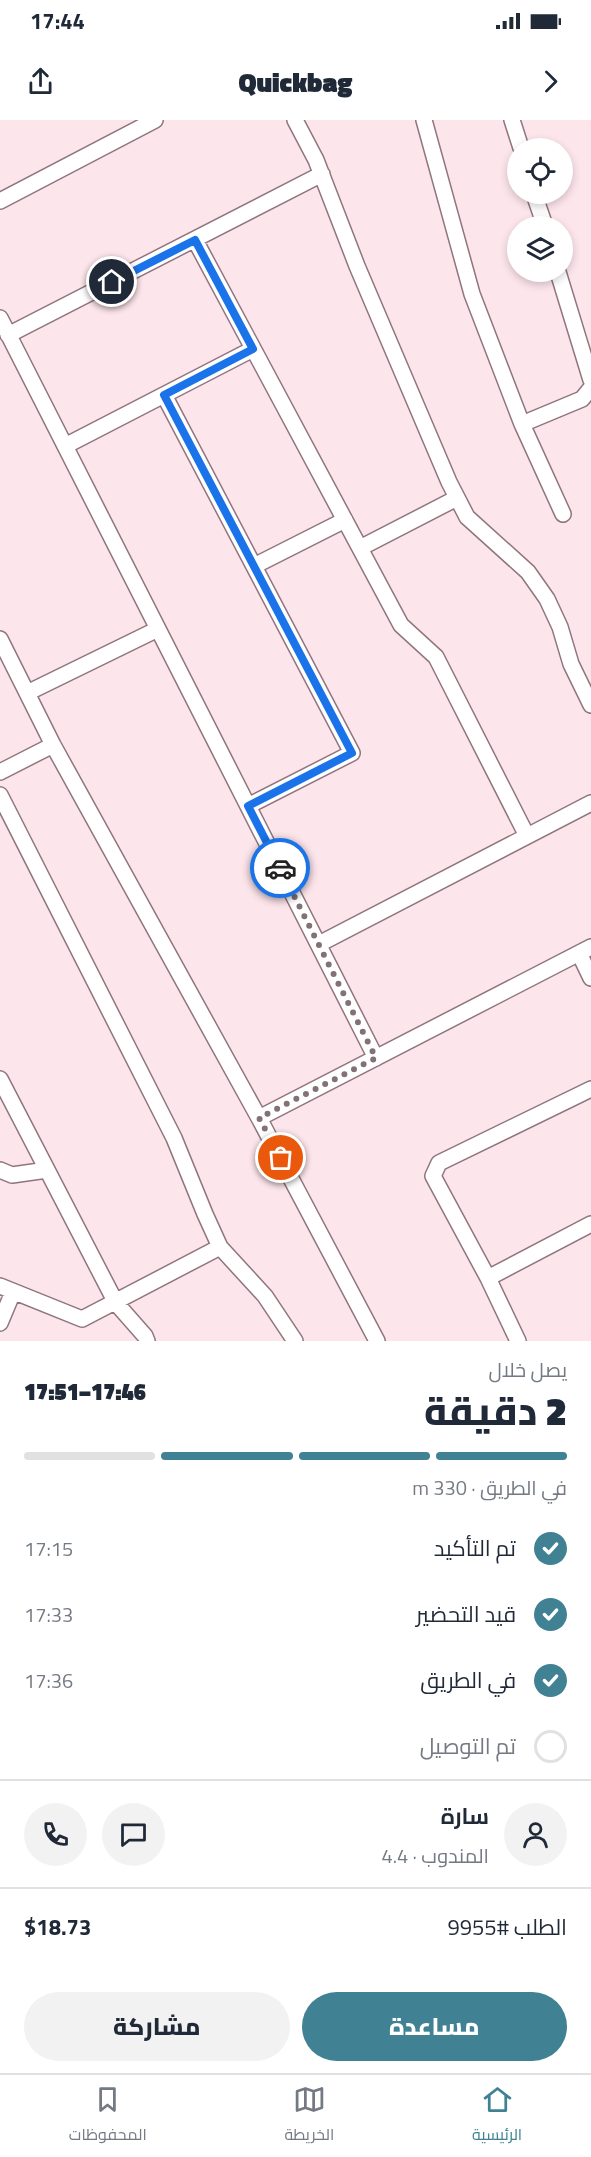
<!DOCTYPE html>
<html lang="ar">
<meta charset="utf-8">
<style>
:root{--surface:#fff;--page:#f2f2f3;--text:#1f2937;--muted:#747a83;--line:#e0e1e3;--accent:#408294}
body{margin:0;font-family:"Titillium Web",Cairo,sans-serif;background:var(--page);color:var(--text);direction:rtl;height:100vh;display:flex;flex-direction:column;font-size:22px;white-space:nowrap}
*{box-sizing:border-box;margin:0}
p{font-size:20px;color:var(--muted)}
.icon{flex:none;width:33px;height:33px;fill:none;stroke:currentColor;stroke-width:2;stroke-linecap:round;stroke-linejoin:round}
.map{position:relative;height:1221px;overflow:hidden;direction:ltr}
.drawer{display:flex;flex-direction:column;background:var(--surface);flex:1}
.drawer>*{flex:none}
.fabs{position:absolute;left:507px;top:18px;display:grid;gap:12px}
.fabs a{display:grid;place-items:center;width:66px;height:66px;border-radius:50%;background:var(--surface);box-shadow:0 3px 9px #0003;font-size:30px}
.pin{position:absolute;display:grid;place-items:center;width:51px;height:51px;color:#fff;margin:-26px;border:3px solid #fff;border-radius:50%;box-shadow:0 2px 6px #0007}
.courier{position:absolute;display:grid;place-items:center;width:60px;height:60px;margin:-30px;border:4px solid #1a73e8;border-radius:50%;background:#fff;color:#222;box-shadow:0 2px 8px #0007}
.headline em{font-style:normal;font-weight:800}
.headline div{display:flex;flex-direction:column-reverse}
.headline{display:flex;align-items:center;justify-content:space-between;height:102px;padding:0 24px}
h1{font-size:39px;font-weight:800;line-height:45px}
.bar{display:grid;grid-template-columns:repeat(4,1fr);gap:9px 6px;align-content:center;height:72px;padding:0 24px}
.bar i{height:8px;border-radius:4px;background:var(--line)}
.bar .active{background:var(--accent)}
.bar p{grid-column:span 4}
.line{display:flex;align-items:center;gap:15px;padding:0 24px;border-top:2px solid var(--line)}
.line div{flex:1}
.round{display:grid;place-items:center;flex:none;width:63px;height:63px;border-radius:32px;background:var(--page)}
ol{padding:0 24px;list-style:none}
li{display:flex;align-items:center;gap:18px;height:66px}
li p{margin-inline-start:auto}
li .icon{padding:6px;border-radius:50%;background:var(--accent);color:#fff;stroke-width:4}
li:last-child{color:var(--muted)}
li i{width:33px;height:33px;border:3px solid var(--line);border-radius:50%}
.cta{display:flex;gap:12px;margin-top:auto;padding:12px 24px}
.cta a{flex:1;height:69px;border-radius:36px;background:var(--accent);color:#fff;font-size:24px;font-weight:800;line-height:69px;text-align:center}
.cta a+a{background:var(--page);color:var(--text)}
.status{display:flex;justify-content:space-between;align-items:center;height:42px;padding:0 30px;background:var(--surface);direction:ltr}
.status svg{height:16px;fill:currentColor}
header{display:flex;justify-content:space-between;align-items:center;height:78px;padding:0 24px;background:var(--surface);font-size:27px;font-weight:800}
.menu{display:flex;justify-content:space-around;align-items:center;height:84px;border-top:2px solid var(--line);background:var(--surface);font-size:16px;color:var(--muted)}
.menu a{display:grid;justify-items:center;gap:3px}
.menu .active{color:var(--accent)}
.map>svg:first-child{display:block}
</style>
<div class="status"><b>17:44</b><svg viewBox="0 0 49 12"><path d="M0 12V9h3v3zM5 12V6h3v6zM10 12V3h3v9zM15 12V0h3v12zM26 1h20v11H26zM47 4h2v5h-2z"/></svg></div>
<header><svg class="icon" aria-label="forward" viewBox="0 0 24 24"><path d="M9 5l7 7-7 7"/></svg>Quickbag<svg class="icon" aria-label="share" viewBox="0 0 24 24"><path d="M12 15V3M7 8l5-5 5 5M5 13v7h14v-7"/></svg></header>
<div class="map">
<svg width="591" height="1221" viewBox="0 0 591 1221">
<rect width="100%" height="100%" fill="#fde5ec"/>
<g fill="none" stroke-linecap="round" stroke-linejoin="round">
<defs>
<path id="minor" d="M295,0L316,40L357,146L449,362L467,397L528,452L547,479L560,507L571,544L591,585
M424,0L472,174L522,304L563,394
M512,0L521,28
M534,74L545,106
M0,81L155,0
M195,120L401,505L436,537L527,716
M558,152L591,260
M0,198L376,938
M8,215L322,54
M164,275L352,633L248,686
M522,304L582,279L591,268
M65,326L253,229
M360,428L457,378
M254,446L345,400
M0,519L53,625L259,998L377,1221
M27,573L158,509
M0,652L53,625
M0,675L174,1018L205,1094L220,1127L265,1176L295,1221
M319,824L591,683
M579,833L591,858
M0,959L116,1183L145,1216L147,1221
M259,998L591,827
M0,1050L12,1055L47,1050
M488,1158L591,1104
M0,1166L82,1199L220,1127
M0,1203L13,1172
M518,1221L488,1158L433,1056L439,1043L591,969"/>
</defs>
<use href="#minor" stroke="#90757e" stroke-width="18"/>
<use href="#minor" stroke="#fff" stroke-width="15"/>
</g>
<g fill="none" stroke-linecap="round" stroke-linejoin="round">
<path stroke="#827276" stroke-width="6" stroke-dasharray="0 10.8" d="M280,748L376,938L259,998L281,1038"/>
<path stroke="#1a73e8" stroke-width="8" d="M112,162L195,120L253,229L164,275L352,633L248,686L280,748"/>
</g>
</svg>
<div class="fabs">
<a><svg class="icon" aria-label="locate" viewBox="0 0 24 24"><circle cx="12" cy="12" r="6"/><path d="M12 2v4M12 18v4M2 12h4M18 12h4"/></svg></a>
<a><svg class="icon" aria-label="layers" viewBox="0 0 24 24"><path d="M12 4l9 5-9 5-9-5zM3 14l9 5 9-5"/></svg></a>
</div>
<div class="pin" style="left:281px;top:1038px;background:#ea580c"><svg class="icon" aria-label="bag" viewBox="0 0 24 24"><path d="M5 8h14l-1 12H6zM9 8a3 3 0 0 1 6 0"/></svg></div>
<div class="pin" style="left:112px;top:162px;background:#1f2937"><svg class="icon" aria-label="home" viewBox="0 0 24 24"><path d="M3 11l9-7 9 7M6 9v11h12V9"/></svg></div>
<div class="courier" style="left:280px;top:748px"><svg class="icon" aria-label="car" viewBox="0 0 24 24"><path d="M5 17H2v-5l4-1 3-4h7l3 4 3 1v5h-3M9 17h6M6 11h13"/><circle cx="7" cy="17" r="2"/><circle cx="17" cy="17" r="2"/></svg></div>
</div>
<section class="drawer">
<div class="headline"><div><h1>2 دقيقة</h1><p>يصل خلال</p></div><em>17:46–17:51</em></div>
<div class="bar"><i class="active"></i><i class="active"></i><i class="active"></i><i></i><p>في الطريق · 330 m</p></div>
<ol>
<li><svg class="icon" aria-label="check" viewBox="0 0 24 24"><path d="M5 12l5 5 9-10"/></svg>تم التأكيد<p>17:15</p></li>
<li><svg class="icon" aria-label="check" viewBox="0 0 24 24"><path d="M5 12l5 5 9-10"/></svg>قيد التحضير<p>17:33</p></li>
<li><svg class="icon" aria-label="check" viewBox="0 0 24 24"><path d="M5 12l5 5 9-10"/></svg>في الطريق<p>17:36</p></li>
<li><i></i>تم التوصيل</li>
</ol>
<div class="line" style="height:108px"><a class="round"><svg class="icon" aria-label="person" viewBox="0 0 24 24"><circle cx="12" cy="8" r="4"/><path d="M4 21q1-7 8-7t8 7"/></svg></a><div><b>سارة</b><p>المندوب · 4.4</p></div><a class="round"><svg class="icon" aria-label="chat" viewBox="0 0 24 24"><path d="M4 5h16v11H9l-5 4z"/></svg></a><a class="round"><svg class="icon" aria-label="phone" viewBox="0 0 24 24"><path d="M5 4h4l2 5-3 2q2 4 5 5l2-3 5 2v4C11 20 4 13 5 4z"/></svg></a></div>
<div class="line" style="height:78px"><div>الطلب #9955</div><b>$18.73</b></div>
<div class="cta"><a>مساعدة</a><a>مشاركة</a></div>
</section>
<nav class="menu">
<a class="active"><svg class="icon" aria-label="home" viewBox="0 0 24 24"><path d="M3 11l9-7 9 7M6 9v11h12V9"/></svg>الرئيسية</a>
<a><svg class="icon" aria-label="map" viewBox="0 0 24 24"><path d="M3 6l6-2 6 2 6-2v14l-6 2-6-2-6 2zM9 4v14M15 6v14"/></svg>الخريطة</a>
<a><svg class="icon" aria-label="saved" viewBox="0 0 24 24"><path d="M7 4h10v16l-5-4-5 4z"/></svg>المحفوظات</a>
</nav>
